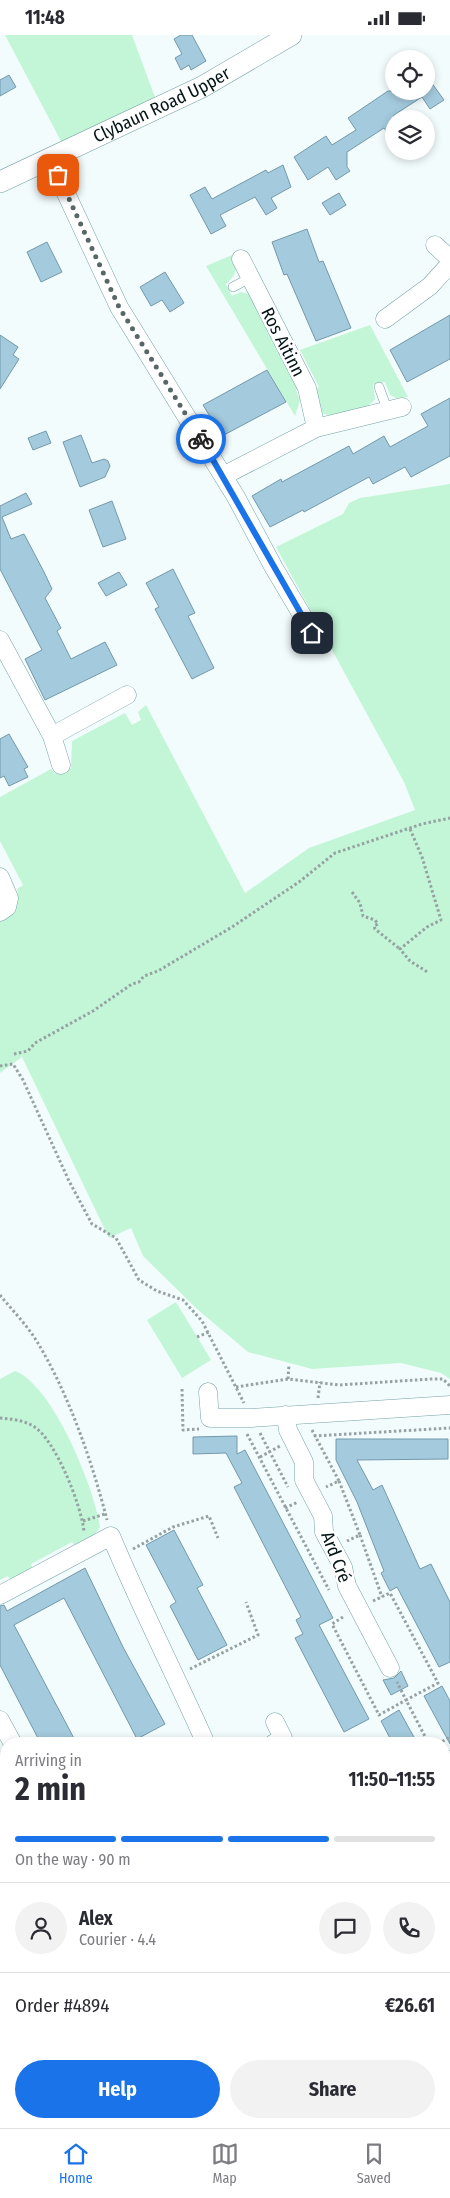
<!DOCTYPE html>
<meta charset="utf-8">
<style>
:root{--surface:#fff;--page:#f2f2f3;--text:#2b2b33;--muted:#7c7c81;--line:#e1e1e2;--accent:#1a73e8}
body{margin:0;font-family:"Fira Sans Condensed",sans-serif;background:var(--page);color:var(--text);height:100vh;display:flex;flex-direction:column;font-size:19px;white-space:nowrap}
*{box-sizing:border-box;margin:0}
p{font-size:16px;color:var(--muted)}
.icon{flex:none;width:28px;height:28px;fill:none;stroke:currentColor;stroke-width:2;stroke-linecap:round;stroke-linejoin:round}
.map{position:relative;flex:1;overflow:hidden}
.sheet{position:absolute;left:0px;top:1702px;width:450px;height:391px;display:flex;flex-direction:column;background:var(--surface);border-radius:20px 20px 0 0;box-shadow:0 2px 8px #0003}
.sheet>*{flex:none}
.controls{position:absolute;left:385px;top:15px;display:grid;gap:10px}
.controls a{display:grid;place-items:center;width:50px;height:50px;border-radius:50%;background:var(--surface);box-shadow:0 2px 8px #0003;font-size:25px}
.pin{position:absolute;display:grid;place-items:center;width:42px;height:42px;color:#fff;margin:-21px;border-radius:10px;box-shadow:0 2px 8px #0006}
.courier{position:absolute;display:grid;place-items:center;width:50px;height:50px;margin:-25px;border:4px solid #1a73e8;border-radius:50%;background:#fff;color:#222;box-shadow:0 1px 6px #0007}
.head em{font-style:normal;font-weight:700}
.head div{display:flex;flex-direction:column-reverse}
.head{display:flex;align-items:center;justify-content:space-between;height:85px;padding:0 15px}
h1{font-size:32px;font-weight:700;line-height:38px}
.bar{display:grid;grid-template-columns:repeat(4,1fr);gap:8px 5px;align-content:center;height:60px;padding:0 15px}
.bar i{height:6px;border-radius:4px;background:var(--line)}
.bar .current{background:var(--accent)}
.bar p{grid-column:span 4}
.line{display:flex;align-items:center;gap:12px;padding:0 15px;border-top:1px solid var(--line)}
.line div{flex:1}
.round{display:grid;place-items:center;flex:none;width:52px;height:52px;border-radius:26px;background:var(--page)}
.cta{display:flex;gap:10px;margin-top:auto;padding:10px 15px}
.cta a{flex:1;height:58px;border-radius:30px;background:var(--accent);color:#fff;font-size:20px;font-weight:700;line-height:58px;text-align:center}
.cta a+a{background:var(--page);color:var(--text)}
.status{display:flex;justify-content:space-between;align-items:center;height:35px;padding:0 25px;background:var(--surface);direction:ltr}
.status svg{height:14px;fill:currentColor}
.tab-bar{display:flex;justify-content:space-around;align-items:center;height:70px;border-top:1px solid var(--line);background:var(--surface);font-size:14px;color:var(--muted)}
.tab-bar a{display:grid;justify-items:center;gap:2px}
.tab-bar .current{color:var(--accent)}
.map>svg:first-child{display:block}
</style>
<div class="status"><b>11:48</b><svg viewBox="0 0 49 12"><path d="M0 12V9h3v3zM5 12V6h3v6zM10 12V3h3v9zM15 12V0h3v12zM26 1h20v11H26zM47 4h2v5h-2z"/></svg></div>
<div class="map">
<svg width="450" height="2093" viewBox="0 0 450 2093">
<rect width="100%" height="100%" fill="#f3fcfd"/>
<path fill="#c2f6d6" d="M5,0H132L156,65L63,110Z
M232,220C238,234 237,239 226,249L232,261L241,257L252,260L300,352L296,355L300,365L295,381L206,231Z
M370,290L408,362L396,363L390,360L385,347L373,350L375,364C369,375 330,385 320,377L315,355L319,352L300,315Z
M450,449V1344L441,1338L401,1328L312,1334L248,1317L197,1274L143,1221L131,1193L109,1203L22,1022L0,1038V884C9,875 21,867 17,854L23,850L0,806V762L51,734L56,739L71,733L72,706L125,678L132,690L141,685L138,677L146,670L245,858L309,813L415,775L404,747L276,512L343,479L349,468L360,463Z
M176,1267L211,1325L182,1343L147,1285Z
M15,1336C53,1350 95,1454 100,1492L93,1502L75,1512L72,1507L31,1529L33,1535L11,1546L8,1541L0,1545V1344Z
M450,1743V1784L444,1781V1747Z
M0,1891L6,1897V1968L0,1972Z"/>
<path fill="#a3cadd" stroke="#7399ab" d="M181,0H192L206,26L191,35L189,30L181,35L175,23L182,19L174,4Z
M9,40L16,52L0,61V45Z
M426,40L444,65L430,74L422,62L394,80V107L384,93L347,117V132L350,136L336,145L328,132L308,145L294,122L326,101L332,110L356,95L348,83L388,56H426Z
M283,130L291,152L271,163L277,173L266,180L255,162L220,180L226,191L211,199L190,160L205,152L212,164L266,135L268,138Z
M339,158L346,170L330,180L322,168Z
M307,194L319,227L323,226L351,293L316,306L287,239L284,240L272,207Z
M47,207L62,237L41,247L27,217Z
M165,237L184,268L170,277L162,265L151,271L140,252Z
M450,280V324L407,347L390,315Z
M0,300L18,312L13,320L19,324L0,354Z
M267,335L286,367L222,401L203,370Z
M450,363V421L411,442L405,432L373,449L369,442L304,477L303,475L270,492L252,461L281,444L282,447L349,411L353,419L384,401L390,412L428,391L421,379Z
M46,396L51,408L33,415L28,403Z
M81,400L92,428L104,424L108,426L110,431L105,442L80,452L63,407Z
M26,458L32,469L2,482L11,504L24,499L44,537L52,554L45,563L61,593L57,596L71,624L105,607L117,630L45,665L25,624L42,615L0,534V471Z
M112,466L126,504L103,512L89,475Z
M173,534L195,578L188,581L214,633L192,644L155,574L159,572L146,548Z
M119,537L127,550L106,561L98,548Z
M9,699L28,732L24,734L28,742L9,751L4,741L0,743V704Z
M237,1401V1419L245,1415L333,1583L319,1590L369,1684L344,1697L295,1603L303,1599L296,1585L301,1582L234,1452L242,1448L226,1418L193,1419V1402Z
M336,1404H448V1424L357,1425L373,1455L382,1450L420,1534L431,1529L450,1567V1627L439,1632L397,1552L390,1556L381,1538L384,1536L357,1467L336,1425Z
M174,1495L203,1550L197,1553L227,1610L198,1625L170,1571L176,1567L146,1510Z
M85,1533L123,1612L165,1689L137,1704L64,1563L14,1590L77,1709H41L0,1630V1571L4,1570L7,1576Z
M401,1636L408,1651L391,1660L383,1645L394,1643Z
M442,1651L450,1666V1709L424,1661Z
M399,1675L410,1695L418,1709H393L381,1686Z"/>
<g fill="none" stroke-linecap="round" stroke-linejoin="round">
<defs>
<path id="service" d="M233,252L250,243
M379,352L387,374"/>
<path id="minor" d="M50,124L119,272L236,462L274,533L312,597
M435,210L450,224
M241,224L307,353L316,393
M385,284L430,251L450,229
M223,441L316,393L402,372
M0,605L52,701L61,730
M52,701L127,660
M0,842L9,863L7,872L0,877
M208,1357L210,1383H251L450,1370
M286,1380L288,1395L304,1427V1445L323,1481L324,1497L343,1532L347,1551L390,1633
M0,1560L111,1501C140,1571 175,1639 206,1709
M0,1685L13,1709
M273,1709L283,1703L275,1687
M444,1791L450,1794
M444,1892L450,1893"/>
<g id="tertiary">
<path id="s1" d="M0,147L202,52L291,0"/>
<path d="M444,1729L450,1726"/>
<path d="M0,1980L6,1976"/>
</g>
</defs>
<use href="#service" stroke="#75a2a7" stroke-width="10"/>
<use href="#minor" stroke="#75a2a7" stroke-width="19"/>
<use href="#tertiary" stroke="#75a2a7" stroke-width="22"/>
<path stroke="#95a1a2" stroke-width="3" stroke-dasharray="2.5 2.5" stroke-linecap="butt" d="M410,794L422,822L441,885L427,892L400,914L410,926L429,938
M352,857L360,868L363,881L375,885L378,889L374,891L375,894L400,914
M14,1019L28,1016L35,1008L93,976L132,949L139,947L144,941L158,936L232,892L299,847L335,818L422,789L450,783
M0,1031L13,1029L23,1045L69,1146L92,1189L116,1203L139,1245L157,1256L183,1265L202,1286L244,1368
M0,1260C12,1275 26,1289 36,1305C68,1357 92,1426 107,1485
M197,1302L209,1297
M288,1344L289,1330
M236,1352L288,1344L339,1350L431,1344H443L450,1351
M182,1354L183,1395L199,1394
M318,1363L320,1347
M0,1383C11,1384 23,1385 33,1391C55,1403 82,1472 84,1497
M312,1395L339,1446L326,1452
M260,1398L288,1452
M247,1399L329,1555
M314,1401L450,1393
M260,1422L280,1411
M339,1446L360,1500L347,1506
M285,1473L298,1467
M83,1486L105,1479
M360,1500L382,1562
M133,1514L173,1492L209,1481L218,1503
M373,1566L390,1558L438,1648L406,1665L429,1709
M343,1582L332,1589L379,1680L406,1665L397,1647
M190,1634L258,1600L246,1567
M438,1709L450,1702
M0,1739L6,1751
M5,1780H6
M0,1822L6,1820"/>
<use href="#service" stroke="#fff" stroke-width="9"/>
<use href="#minor" stroke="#fff" stroke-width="18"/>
<use href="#tertiary" stroke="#fff" stroke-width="21"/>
</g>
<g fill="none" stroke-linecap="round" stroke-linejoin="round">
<path stroke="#586668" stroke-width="5" stroke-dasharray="0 9" d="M58,140L119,272L201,404"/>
<path stroke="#1a73e8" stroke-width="6" d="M201,404L312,598"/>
</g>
<g text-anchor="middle" stroke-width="5" stroke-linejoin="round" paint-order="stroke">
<g font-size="18" fill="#041517" stroke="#fff">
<text dy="6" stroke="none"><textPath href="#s1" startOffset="179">Clybaun Road Upper</textPath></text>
<text transform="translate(283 307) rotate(63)" y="6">Ros Aitinn</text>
<text transform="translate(336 1522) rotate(69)" y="6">Ard Cré</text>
</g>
</g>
</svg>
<div class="controls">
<a><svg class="icon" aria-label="locate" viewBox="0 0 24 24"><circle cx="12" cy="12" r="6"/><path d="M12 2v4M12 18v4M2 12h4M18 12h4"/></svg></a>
<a><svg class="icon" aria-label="layers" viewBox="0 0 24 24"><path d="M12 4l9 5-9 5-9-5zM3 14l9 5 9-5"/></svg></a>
</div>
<div class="pin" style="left:58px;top:140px;background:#ea580c"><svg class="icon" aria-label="bag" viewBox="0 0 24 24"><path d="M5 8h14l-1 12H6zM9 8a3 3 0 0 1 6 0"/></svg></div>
<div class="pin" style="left:312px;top:598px;background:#1f2937"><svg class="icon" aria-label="home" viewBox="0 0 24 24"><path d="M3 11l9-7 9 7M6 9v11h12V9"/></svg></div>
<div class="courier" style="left:201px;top:404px"><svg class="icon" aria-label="bike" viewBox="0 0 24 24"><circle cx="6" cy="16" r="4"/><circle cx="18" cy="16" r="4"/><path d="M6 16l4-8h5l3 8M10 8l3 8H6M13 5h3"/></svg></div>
<section class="sheet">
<div class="head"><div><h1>2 min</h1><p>Arriving in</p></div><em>11:50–11:55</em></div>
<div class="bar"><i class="current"></i><i class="current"></i><i class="current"></i><i></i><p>On the way · 90 m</p></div>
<div class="line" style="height:90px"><a class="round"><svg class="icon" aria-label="person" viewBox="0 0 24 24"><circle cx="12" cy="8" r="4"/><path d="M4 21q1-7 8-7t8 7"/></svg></a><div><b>Alex</b><p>Courier · 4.4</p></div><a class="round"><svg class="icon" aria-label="chat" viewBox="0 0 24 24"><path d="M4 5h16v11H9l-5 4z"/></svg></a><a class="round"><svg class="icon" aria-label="phone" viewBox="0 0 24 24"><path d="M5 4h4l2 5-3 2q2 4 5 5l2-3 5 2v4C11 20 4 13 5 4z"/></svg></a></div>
<div class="line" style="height:65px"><div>Order #4894</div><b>€26.61</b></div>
<div class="cta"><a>Help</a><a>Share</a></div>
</section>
</div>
<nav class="tab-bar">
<a class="current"><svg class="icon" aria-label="home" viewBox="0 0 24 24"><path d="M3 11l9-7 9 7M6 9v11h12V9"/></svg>Home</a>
<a><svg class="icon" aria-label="map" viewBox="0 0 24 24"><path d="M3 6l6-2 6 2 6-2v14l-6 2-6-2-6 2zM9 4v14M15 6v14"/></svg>Map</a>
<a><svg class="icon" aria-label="saved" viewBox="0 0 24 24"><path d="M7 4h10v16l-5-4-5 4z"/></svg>Saved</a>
</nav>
